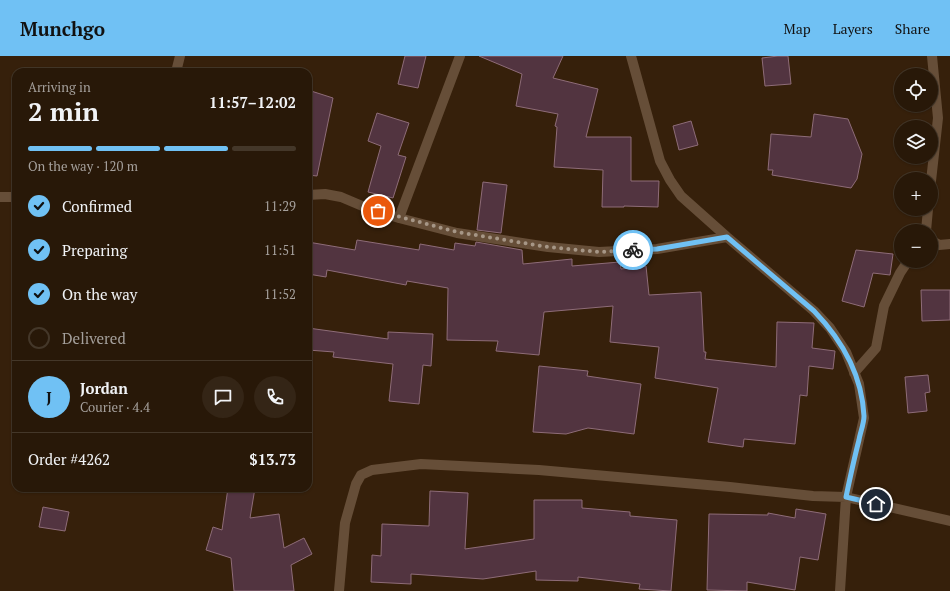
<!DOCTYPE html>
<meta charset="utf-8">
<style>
:root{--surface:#281808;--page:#342516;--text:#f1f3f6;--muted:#a5a09c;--line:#443729;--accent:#70c1f4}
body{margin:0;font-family:"PT Serif",serif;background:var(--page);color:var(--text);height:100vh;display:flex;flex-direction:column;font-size:15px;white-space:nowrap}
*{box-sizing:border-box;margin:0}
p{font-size:13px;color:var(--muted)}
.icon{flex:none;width:22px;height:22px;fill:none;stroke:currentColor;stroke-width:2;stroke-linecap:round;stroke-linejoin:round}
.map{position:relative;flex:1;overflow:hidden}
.sheet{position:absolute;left:12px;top:12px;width:300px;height:424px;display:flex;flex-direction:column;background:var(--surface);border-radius:12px;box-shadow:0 1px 3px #0004,0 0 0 1px var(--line)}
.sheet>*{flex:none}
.fabs{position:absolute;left:894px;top:12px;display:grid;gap:8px}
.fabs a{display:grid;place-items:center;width:44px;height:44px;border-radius:50%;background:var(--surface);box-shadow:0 1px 3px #0004,0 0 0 1px var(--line);font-size:20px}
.pin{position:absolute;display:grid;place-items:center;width:34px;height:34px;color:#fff;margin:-17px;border:2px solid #fff;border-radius:50%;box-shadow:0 1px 4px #0007}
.courier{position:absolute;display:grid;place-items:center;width:40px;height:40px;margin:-20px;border:3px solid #70c1f4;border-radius:50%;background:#fff;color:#222;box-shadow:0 1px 5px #0007}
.headline em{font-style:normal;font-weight:700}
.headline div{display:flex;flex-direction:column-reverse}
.headline{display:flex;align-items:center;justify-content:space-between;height:68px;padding:0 16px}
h1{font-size:26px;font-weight:700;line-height:30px}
.bar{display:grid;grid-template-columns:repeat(4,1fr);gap:6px 4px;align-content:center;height:48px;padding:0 16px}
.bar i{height:5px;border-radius:3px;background:var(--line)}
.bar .current{background:var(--accent)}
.bar p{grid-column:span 4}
.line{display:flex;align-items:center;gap:10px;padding:0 16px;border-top:1px solid var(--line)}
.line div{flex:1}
.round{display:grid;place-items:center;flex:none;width:42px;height:42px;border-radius:21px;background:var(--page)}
ol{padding:0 16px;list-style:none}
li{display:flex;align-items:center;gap:12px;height:44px}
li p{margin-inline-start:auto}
li .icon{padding:4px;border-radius:50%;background:var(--accent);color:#111;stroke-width:4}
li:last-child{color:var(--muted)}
li i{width:22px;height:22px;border:2px solid var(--line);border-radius:50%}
header{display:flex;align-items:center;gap:24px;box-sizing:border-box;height:56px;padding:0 20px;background:var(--accent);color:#111}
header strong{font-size:19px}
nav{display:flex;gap:22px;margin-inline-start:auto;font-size:14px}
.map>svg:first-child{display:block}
</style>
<header>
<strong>Munchgo</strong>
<nav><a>Map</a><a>Layers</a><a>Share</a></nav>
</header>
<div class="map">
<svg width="950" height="535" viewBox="0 0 950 535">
<rect width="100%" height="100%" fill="#36200b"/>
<path fill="#523440" stroke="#8e6c78" d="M405,0H426L418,32L398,28Z
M479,0H563L553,22L598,33L586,81H631V125H659L658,151L624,150V151H602L603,114L554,111L557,71L555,70L558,58L516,50L522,18Z
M778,0H788L791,28L765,30L762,2Z
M308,34L333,42L317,120L308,119Z
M377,57L409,67L398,99L406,101L393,142L368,136L381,90L368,85Z
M814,58L848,63L862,98L857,123L851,132L772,119L773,114H768L771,78L811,81Z
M691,65L698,89L679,94L673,70Z
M483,126L507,129L501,177L477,174Z
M357,184L419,194L420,188L454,194L455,187L475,190L476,186L522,194L523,208L572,203V210L620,206L621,213L646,210L649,239L701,236L704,296H706L705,303L776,311L777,266L814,267L812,292L835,295L833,313L809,310L807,340L800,339L795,388L744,383L743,391L708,386L718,332L655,322L659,291L610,286L613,250L544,256L539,299L496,295L498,285L447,284L448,232L407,225L406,229L327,214L326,221L308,218V186L355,194Z
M856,194L893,198L890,219L873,217L864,251L842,245Z
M921,234H950V264L922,265Z
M308,272L388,283V276L433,278L431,310L423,309L419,348L389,345L393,308L333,301L334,296L308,294Z
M539,310L588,315L587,320L641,328L634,378L588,372L566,378L533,376Z
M928,319L930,336L925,337L927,355L908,357L905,321Z
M228,432H255L250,462L279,458L284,492L304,482L312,498L291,509L294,535H234L231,502L206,494L213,471L222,474Z
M430,435L468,437L465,493L534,483V444H582V452L630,456V460L677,464L671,535L639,533L640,528L578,521V525L536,524V515L483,523L411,518V528L371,526L372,499L381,500L382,468L429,470Z
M43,451L69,456L65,475L39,471Z
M796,453L826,458L818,504L800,501L795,534L747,526V535L707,534L709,458L768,459V457L795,462Z"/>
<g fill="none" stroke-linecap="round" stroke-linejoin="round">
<path stroke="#664e38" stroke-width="10" d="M631,0L660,105L670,124L681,140L727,181L814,255L830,272L846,296L859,328L864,362L846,441L840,535
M176,16L180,0
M931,125L938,62L932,0
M308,139L325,138L341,141L367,152L399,162L457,177L548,191L599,196L657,193L727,181
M0,141H16
M399,162L460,0
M926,175L928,153
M931,184L939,189L950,188
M854,317L876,292L884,250L900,217L908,205
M339,535L345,467L356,428L361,419L372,414L421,408L539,414L730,431L813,440L846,441L950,465"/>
</g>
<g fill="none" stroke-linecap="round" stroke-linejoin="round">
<path stroke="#a69686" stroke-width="4" stroke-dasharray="0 7.2" d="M378,155L457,176L548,191L599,196L633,194"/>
<path stroke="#70c1f4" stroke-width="5" d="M633,194L657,193L727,181L814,255C842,284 862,320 864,360C864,368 860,377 859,384C854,403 850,422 846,441L876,448"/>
</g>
</svg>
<div class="fabs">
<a><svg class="icon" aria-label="locate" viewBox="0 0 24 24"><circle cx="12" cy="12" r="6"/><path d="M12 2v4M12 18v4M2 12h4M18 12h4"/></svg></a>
<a><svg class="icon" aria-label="layers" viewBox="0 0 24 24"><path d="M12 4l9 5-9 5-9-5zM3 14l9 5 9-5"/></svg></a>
<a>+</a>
<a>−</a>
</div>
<div class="pin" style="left:378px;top:155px;background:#ea580c"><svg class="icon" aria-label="bag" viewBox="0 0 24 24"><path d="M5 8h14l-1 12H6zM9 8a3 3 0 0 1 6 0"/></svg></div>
<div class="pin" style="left:876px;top:448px;background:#1f2937"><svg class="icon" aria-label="home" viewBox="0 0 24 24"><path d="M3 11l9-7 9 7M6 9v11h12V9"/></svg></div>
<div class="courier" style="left:633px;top:194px"><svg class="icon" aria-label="bike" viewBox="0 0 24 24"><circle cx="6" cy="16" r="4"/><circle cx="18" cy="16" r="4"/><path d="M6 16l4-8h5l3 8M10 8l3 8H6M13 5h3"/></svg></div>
<section class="sheet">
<div class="headline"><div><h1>2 min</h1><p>Arriving in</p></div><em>11:57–12:02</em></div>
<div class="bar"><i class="current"></i><i class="current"></i><i class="current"></i><i></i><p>On the way · 120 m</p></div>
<ol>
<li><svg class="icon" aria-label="check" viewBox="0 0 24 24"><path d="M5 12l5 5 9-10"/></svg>Confirmed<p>11:29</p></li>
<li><svg class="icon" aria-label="check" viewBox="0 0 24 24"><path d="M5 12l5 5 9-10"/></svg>Preparing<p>11:51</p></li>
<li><svg class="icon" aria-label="check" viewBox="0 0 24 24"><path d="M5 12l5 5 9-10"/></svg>On the way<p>11:52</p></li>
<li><i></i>Delivered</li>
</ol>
<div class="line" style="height:72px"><b class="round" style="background:var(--accent);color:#111">J</b><div><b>Jordan</b><p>Courier · 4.4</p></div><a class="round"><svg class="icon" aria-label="chat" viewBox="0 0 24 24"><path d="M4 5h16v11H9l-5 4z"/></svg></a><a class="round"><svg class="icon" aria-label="phone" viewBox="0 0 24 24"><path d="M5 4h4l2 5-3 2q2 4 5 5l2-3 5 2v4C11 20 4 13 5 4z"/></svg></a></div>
<div class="line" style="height:52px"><div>Order #4262</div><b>$13.73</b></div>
</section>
</div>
